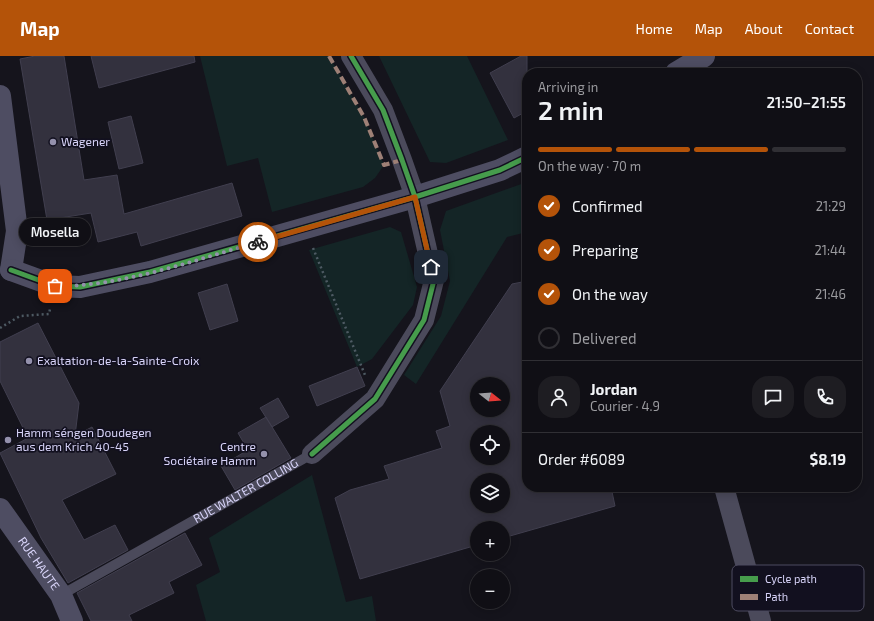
<!DOCTYPE html>
<meta charset="utf-8">
<style>
:root{--surface:#100f15;--page:#1e1d22;--text:#f1f3f6;--muted:#9c9ca0;--line:#302f34;--accent:#b45309}
body{margin:0;font-family:"Exo 2",sans-serif;background:var(--page);color:var(--text);height:100vh;display:flex;flex-direction:column;font-size:15px;white-space:nowrap}
*{box-sizing:border-box;margin:0}
p{font-size:13px;color:var(--muted)}
.icon{flex:none;width:22px;height:22px;fill:none;stroke:currentColor;stroke-width:2;stroke-linecap:round;stroke-linejoin:round}
.map{position:relative;flex:1;overflow:hidden}
.sheet{position:absolute;left:522px;top:12px;width:340px;height:424px;display:flex;flex-direction:column;background:var(--surface);border-radius:16px;box-shadow:0 2px 10px #0003,0 0 0 1px var(--line)}
.sheet>*{flex:none}
.needle{width:26px;rotate:107deg}
.controls{position:absolute;left:470px;top:321px;display:grid;gap:8px}
.controls a{display:grid;place-items:center;width:40px;height:40px;border-radius:50%;background:var(--surface);box-shadow:0 2px 10px #0003,0 0 0 1px var(--line);font-size:20px}
.pin{position:absolute;display:grid;place-items:center;width:34px;height:34px;color:#fff;margin:-17px;border-radius:8px;box-shadow:0 2px 6px #0006}
.courier{position:absolute;display:grid;place-items:center;width:40px;height:40px;margin:-20px;border:3px solid #b45309;border-radius:50%;background:#fff;color:#222;box-shadow:0 1px 5px #0007}
.bubble{position:absolute;height:28px;border-radius:14px;background:var(--surface);box-shadow:0 2px 10px #0003,0 0 0 1px var(--line);font-size:13px;font-weight:600;line-height:28px;text-align:center}
.headline em{font-style:normal;font-weight:600}
.headline div{display:flex;flex-direction:column-reverse}
.headline{display:flex;align-items:center;justify-content:space-between;height:68px;padding:0 16px}
h1{font-size:26px;font-weight:600;line-height:30px}
.bar{display:grid;grid-template-columns:repeat(4,1fr);gap:6px 4px;align-content:center;height:48px;padding:0 16px}
.bar i{height:5px;border-radius:3px;background:var(--line)}
.bar .on{background:var(--accent)}
.bar p{grid-column:span 4}
.line{display:flex;align-items:center;gap:10px;padding:0 16px;border-top:1px solid var(--line)}
.line div{flex:1}
.round{display:grid;place-items:center;flex:none;width:42px;height:42px;border-radius:16px;background:var(--page)}
ol{padding:0 16px;list-style:none}
li{display:flex;align-items:center;gap:12px;height:44px}
li p{margin-inline-start:auto}
li .icon{padding:4px;border-radius:50%;background:var(--accent);color:#fff;stroke-width:4}
li:last-child{color:var(--muted)}
li i{width:22px;height:22px;border:2px solid var(--line);border-radius:50%}
header{display:flex;align-items:center;gap:24px;box-sizing:border-box;height:56px;padding:0 20px;background:var(--accent);color:#fff}
header strong{font-size:19px}
nav{display:flex;gap:22px;margin-inline-start:auto;font-size:14px}
.map>svg:first-child{display:block}
</style>
<header>
<strong>Map</strong>
<nav><a>Home</a><a>Map</a><a>About</a><a>Contact</a></nav>
</header>
<div class="map">
<svg width="874" height="565" viewBox="0 0 874 565">
<rect width="100%" height="100%" fill="#15141c"/>
<path fill="#142526" d="M200,0H329L364,61L384,109L375,122L363,131L272,156L258,102L227,110Z
M379,0H467L508,84L446,107L430,106Z
M527,126V176L507,181L416,328L404,319L441,260L450,225L440,174L446,155Z
M390,171L401,176L417,231L413,249L372,303L357,311L309,194Z
M312,419L346,546L372,540L376,565H206L196,529L220,516L209,482Z"/>
<path fill="#33313e" stroke="#413f4f" fill-rule="evenodd" d="M35,0H64L84,124L117,119L124,158L232,127L242,160L141,190L137,176L98,186L91,157L47,164L20,3Z
M91,0H194L195,6L99,32Z
M521,0H527V55L514,62L490,17Z
M131,60L143,107L119,113L108,66Z
M527,225V431H611L615,450L503,482V472H477V489L360,523L335,442L350,434L389,423L384,410L442,392L436,375L450,370L440,335L512,228ZM477,328H503V354H477ZM477,376H503V402H477ZM477,424H503V450H477Z
M227,228L238,265L210,274L198,237Z
M38,267L79,347L75,380L92,371L116,418L62,444L84,484L115,469L128,494L68,527L41,482L0,397L28,382L0,325V286Z
M357,311L365,330L317,350L309,330Z
M278,342L289,361L272,371L260,352Z
M266,361L291,402L235,434L221,410L248,394L238,377Z
M185,477L202,509L169,526L174,537L129,559L132,565H91L77,537Z"/>
<g fill="none" stroke-linecap="round" stroke-linejoin="round">
<path stroke="#4e5a63" stroke-width="2.5" stroke-dasharray="2 3" stroke-linecap="butt" d="M313,192L365,319
M0,272L20,260L49,258L50,253"/>
<path stroke="#4b4a5b" stroke-width="10" id="s1" d="M61,539L312,398"/>
<path stroke="#4b4a5b" stroke-width="20" d="M312,398L375,343L424,264L434,224L415,141L402,104L383,54L351,0
M724,431L761,565"/>
<g stroke="#4e4d62" stroke-width="22">
<path d="M676,17L704,0"/>
<path d="M0,40L17,175L11,214"/>
<path d="M11,214L55,230L80,231L150,216L415,141L500,114L527,101"/>
<path id="s2" d="M0,453L61,539L72,565"/>
</g>
<path stroke="#9e8076" stroke-width="4" stroke-dasharray="8 4" stroke-linecap="butt" d="M329,0L364,61L384,109L402,104"/>
<defs>
<path id="cycleway" d="M11,214L55,230L80,231L150,216L415,141L500,114L527,101
M312,398L375,343L424,264L434,224L415,141L402,104L383,54L351,0"/>
</defs>
<use href="#cycleway" stroke="#12101f" stroke-width="8"/>
<use href="#cycleway" stroke="#469c4c" stroke-width="5"/>
</g>
<g fill="none" stroke-linecap="round" stroke-linejoin="round">
<path stroke="#9491ac" stroke-width="4" stroke-dasharray="0 7.2" d="M55,230C121,231 195,204 258,186"/>
<path stroke="#b45309" stroke-width="5" d="M258,186L415,141L431,211"/>
</g>
<g fill="#9491ac" stroke="#12101f" stroke-width="1.5">
<circle cx="53" cy="86" r="4"/>
<circle cx="29" cy="305" r="4"/>
<circle cx="8" cy="384" r="4"/>
<circle cx="264" cy="398" r="4"/>
</g>
<g text-anchor="middle" stroke-width="3.5" stroke-linejoin="round" paint-order="stroke">
<g font-size="12" fill="#d8d4f9" stroke="#12101f" text-anchor="start">
<text x="61" y="90">Wagener</text>
<text x="37" y="309">Exaltation-de-la-Sainte-Croix</text>
<text x="16" y="381">Hamm séngen Doudegen<tspan x="16" dy="14">aus dem Krich 40-45</tspan></text>
<text x="256" y="395" text-anchor="end">Centre<tspan x="256" dy="14">Sociétaire Hamm</tspan></text>
</g>
<g font-size="12" fill="#d8d4f9" stroke="#12101f">
<text dy="4" stroke="none"><textPath href="#s1" startOffset="212">RUE WALTER COLLING</textPath></text>
<text dy="4" stroke="none"><textPath href="#s2" startOffset="67">RUE HAUTE</textPath></text>
</g>
</g>
<rect x="732" y="509" width="132" height="46" rx="6" fill="#12101f" stroke="#4d4b60" stroke-width="1"/>
<rect x="740" y="520" width="18" height="6" fill="#469c4c"/>
<rect x="740" y="538" width="18" height="6" fill="#9e8076"/>
<g font-size="11" fill="#d8d4f9">
<text x="765" y="527">Cycle path</text>
<text x="765" y="545">Path</text>
</g>
</svg>
<div class="controls">
<a><svg class="needle" viewBox="-14 -14 28 28"><path d="M0-13l5 13h-10z" fill="#e53935"/><path d="M0 13l5-13h-10z" fill="#9c9ca0"/></svg></a>
<a><svg class="icon" aria-label="locate" viewBox="0 0 24 24"><circle cx="12" cy="12" r="6"/><path d="M12 2v4M12 18v4M2 12h4M18 12h4"/></svg></a>
<a><svg class="icon" aria-label="layers" viewBox="0 0 24 24"><path d="M12 4l9 5-9 5-9-5zM3 14l9 5 9-5"/></svg></a>
<a>+</a>
<a>−</a>
</div>
<div class="pin" style="left:55px;top:230px;background:#ea580c"><svg class="icon" aria-label="bag" viewBox="0 0 24 24"><path d="M5 8h14l-1 12H6zM9 8a3 3 0 0 1 6 0"/></svg></div>
<div class="pin" style="left:431px;top:211px;background:#1f2937"><svg class="icon" aria-label="home" viewBox="0 0 24 24"><path d="M3 11l9-7 9 7M6 9v11h12V9"/></svg></div>
<div class="courier" style="left:258px;top:186px"><svg class="icon" aria-label="bike" viewBox="0 0 24 24"><circle cx="6" cy="16" r="4"/><circle cx="18" cy="16" r="4"/><path d="M6 16l4-8h5l3 8M10 8l3 8H6M13 5h3"/></svg></div>
<div class="bubble" style="left:19px;top:162px;width:72px">Mosella</div>
<section class="sheet">
<div class="headline"><div><h1>2 min</h1><p>Arriving in</p></div><em>21:50–21:55</em></div>
<div class="bar"><i class="on"></i><i class="on"></i><i class="on"></i><i></i><p>On the way · 70 m</p></div>
<ol>
<li><svg class="icon" aria-label="check" viewBox="0 0 24 24"><path d="M5 12l5 5 9-10"/></svg>Confirmed<p>21:29</p></li>
<li><svg class="icon" aria-label="check" viewBox="0 0 24 24"><path d="M5 12l5 5 9-10"/></svg>Preparing<p>21:44</p></li>
<li><svg class="icon" aria-label="check" viewBox="0 0 24 24"><path d="M5 12l5 5 9-10"/></svg>On the way<p>21:46</p></li>
<li><i></i>Delivered</li>
</ol>
<div class="line" style="height:72px"><a class="round"><svg class="icon" aria-label="person" viewBox="0 0 24 24"><circle cx="12" cy="8" r="4"/><path d="M4 21q1-7 8-7t8 7"/></svg></a><div><b>Jordan</b><p>Courier · 4.9</p></div><a class="round"><svg class="icon" aria-label="chat" viewBox="0 0 24 24"><path d="M4 5h16v11H9l-5 4z"/></svg></a><a class="round"><svg class="icon" aria-label="phone" viewBox="0 0 24 24"><path d="M5 4h4l2 5-3 2q2 4 5 5l2-3 5 2v4C11 20 4 13 5 4z"/></svg></a></div>
<div class="line" style="height:52px"><div>Order #6089</div><b>$8.19</b></div>
</section>
</div>
